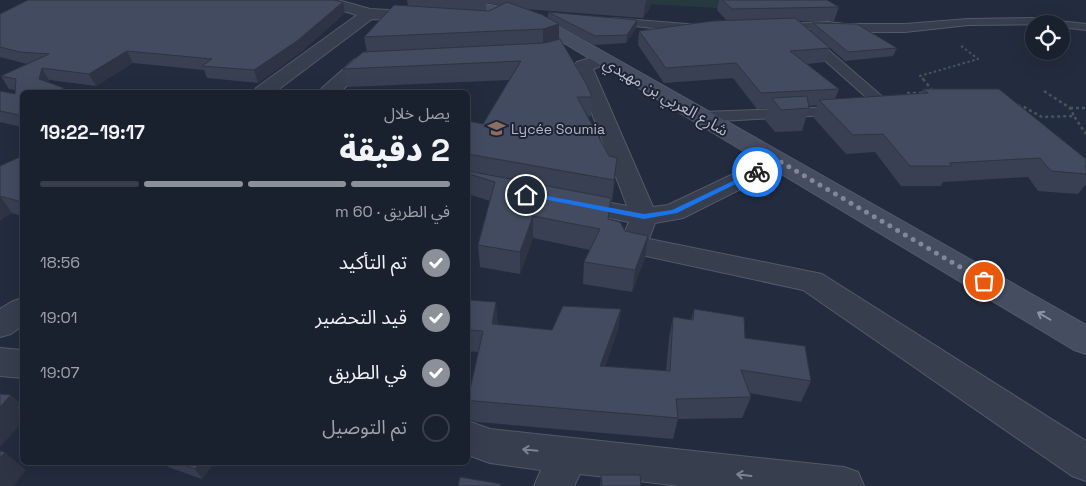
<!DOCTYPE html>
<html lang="ar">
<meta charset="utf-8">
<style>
:root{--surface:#1a212e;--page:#232936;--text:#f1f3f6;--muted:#9fa3aa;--line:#383e4a;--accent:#8c9099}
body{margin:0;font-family:"Space Grotesk","Noto Sans Arabic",sans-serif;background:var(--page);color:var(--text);direction:rtl;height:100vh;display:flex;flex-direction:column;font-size:19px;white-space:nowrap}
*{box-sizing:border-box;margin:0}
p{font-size:16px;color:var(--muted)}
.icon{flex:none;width:28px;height:28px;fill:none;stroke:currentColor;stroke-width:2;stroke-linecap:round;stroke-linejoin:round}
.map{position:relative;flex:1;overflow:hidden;direction:ltr}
.details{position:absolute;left:20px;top:90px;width:450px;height:375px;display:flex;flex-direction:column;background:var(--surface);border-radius:8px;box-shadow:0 5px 20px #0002,0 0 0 1px var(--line);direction:rtl}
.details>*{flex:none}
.fabs{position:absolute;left:1025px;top:15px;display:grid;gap:10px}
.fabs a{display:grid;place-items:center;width:45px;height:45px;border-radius:50%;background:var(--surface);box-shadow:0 5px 20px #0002,0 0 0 1px var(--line);font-size:25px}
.pin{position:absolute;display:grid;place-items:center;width:42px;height:42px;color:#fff;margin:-21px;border:2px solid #fff;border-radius:50%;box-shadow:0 1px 5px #0007}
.courier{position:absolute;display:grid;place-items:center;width:50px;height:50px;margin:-25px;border:4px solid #1a73e8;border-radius:50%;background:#fff;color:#222;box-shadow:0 1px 6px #0007}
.head em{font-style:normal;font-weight:800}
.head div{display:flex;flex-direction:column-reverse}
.head{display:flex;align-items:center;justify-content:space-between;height:85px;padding:0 20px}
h1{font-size:32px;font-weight:800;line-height:38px}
.bar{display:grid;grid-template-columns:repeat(4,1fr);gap:8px 5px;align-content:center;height:60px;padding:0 20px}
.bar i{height:6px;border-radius:4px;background:var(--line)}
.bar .current{background:var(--accent)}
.bar p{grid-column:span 4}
ol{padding:0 20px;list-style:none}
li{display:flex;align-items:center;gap:15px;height:55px}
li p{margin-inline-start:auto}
li .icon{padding:5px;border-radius:50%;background:var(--accent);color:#fff;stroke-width:4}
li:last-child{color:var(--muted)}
li i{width:28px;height:28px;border:2px solid var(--line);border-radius:50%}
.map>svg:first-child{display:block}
</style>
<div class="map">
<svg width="1086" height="486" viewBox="0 0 1086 486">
<rect width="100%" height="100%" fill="#232c3e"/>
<path fill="#25393f" d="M646,0H760L718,8L646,4Z"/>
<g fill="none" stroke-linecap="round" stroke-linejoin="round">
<defs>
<path id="lane" d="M611,18L699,25L705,29L699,33L607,23L605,21Z
M1032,18L1086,24V30L1061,27V24L968,25L905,32H845L828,28L778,30L772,27L778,24L828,22L845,24H905L968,19Z
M807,34L811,35L892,105L894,108L892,111L877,113L872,112L870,109L875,105L803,41L801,38Z
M841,107L846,108L848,111L846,114L703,122L698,120L695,117L698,114L703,112Z"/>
<path id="street" d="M315,0H338L370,9L423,12L428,14L431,17L428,20L423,22L372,19L275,92H254L256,88L357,15L317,3Z
M603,54L609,55L612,59L609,63L593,69L653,207L668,205L771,156L779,154L787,156L791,161L787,166L683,218L655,223L649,239L822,274L1086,441V481L1072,476L803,290L623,251L619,245L629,222L565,209L561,204L565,199L574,196L627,206L574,66L577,62Z
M361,58L383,59L386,63L383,67L366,68L340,92H320L322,88L355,59Z
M22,298V326L11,334L0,337V309L11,302Z
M0,348L22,350V378L0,376Z
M468,421L490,429L844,467L858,472L864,486H680L580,474L574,486H534L541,470L490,463L468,455Z"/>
<path id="secondary" d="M435,0C483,0 511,8 556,25L1086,325V354L1074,350L544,31L503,16L442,4L437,3Z"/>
</defs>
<use href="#lane" stroke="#535969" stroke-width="2"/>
<use href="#street" stroke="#535969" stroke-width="2"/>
<use href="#secondary" stroke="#535969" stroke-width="2"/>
<path stroke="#43565c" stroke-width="2" stroke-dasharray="2.5 2.5" stroke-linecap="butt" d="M924,80L920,76L978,59L960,45"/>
<path stroke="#43565c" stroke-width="2.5" stroke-dasharray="3 3" stroke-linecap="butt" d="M923,79L932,90
M1044,91L1070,108L1074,116
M907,93H923
M1018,106H1022L1042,117L1074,116L1086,134
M1070,108H1086"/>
<use href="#lane" fill="#373e4e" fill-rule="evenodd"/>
<use href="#street" fill="#373e4e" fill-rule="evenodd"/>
<use href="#secondary" fill="#454d61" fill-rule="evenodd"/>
</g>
<path fill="#394053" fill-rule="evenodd" d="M407,0H651L650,8L643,18L525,9L548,18V12L636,28L626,43L594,45L559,26V39L592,97L591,117L587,116L615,179L612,201H610L609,219L625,231L648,236L645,258L632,292L583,284L584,262L590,250L533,238L520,274L480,267L478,245L490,201L471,195L468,204V121L483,124L509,80L348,87L343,69L367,52L364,37L408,6ZM486,3L500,5L489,11H486Z
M719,0H827L839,7L834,21H799L830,48L825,62L807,64L839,89L835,99L921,93L923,89L1086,159V184L1078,194L1038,191L1028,177L943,182L941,186H901L875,152L846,154L813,117L817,105L808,106L809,108L802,131L775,132L765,120L769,108L757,109L733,78L664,83L638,45L639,31L727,21L717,10Z
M343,2L345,13L301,52L258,83L207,78L204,70L133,63L96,86L49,80V83L22,92V127L0,122V91L15,94V90L9,89L1,76L27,64L0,57V14Z
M813,23L897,48L893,56L845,61L811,31Z
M22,156V216L12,213L0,220V166Z
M468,300L498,323L497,325L552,330L621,309L618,330L605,366L666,371L669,338L673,317L691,320L694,309L745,338L811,381L801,402L749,393L751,397L742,418L678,419L673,439L477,422L471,420L468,399L478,352L468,351Z
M11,395L20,404L22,402V423Z
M165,462H215L202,479L168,467Z
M601,475L641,486H600Z"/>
<path fill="#2e3443" d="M646,0H651L650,8L643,18Z
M343,2L345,13L301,52L258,83L254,70Z
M637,20L636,28L626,43L627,35Z
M559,24V42L543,47V29Z
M127,51L133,63L96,86L89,74Z
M42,68L49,80L47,92L39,79Z
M64,88L66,92H57Z
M22,113V121L19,115Z
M617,158L615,179L612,201L614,180Z
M469,174L471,195L468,204V177Z
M0,196L12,213L0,220Z
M533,216V238L520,274V252Z
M648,236L645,258L632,292L635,270Z
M496,302L498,323L493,345L492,324Z
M621,309L618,330L598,387L600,366Z
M11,395L22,407L17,408L22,414V423L0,447V407Z
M5,452L26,470L13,486H0V458Z
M200,462H215L202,479L195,469Z"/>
<path fill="#424b60" stroke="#2e3443" d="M28,0H334L343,2L297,41L254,70L202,66L212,59L127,51L89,74L42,68L39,79L64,88L57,92H22V113L19,115L0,111V91L15,94L16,79L1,76L49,54L20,52L0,47V14Z
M722,0H827L839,7L732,9Z
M507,2L543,15L559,24L543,29L364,37L394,5L489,11Z
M548,12L637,20L627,35L595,36Z
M795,18L830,48L790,51L839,89L761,93L736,63L666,68L639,31L712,21Z
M813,23L857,24L897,48L848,52Z
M560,39L587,85L592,97H577L609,156L617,158L614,180L468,154V121L483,124L521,61L343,69L363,52L545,43Z
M923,89H999L1086,159V166H1085L1086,168V174L1051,171L1040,158L949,163L952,166H910L883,134L853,135L819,100L928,93Z
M807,96L809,108L781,110L772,98Z
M22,156V202L0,196V166Z
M468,171L611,198L608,219L620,222L625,231L648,236L635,270L584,262L600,229L533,216L520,252L478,245L495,182L469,174L468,177Z
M468,300L496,302L492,324L552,330L563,306L621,309L600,366L670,371L673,317L693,320L694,309L744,317L745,338L805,346L811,381L741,370L751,397L676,399L678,418L474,401L468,399L483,331L468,330Z
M0,394L11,395L0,407Z
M22,402V409L17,408Z
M0,451L5,452L0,458Z
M176,462H200L195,469Z
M601,475H640L641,486H602Z
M460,477L501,484L500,486H458Z"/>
<defs><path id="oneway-shaft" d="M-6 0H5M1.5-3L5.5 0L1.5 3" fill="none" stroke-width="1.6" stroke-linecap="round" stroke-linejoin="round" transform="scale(1.25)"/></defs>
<use stroke="#8c93a5" href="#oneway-shaft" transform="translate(1044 316) rotate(-150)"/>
<g stroke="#7b8292">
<use href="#oneway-shaft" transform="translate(530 450) rotate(-174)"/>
<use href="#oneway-shaft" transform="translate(744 475) rotate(-173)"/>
</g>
<path fill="#1a73e8" d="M754,171L760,172L677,213L644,219L523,195L526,192L644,214L672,210Z"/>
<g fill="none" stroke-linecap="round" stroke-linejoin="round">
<path stroke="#818898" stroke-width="5" stroke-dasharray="0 9" d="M757,172L779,161L984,281"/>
</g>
<defs>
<symbol id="school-bare" viewBox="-9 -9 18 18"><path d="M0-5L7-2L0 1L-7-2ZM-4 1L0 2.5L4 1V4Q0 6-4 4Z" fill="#8d6e63" stroke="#1d2333" stroke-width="2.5" paint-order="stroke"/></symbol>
</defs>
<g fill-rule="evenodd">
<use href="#school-bare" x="484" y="116" width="25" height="25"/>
</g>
<g text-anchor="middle" stroke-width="4" stroke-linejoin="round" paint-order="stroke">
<g font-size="14" fill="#b3b9c9" stroke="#1d2333" text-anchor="start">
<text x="511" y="134">Lycée Soumia</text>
</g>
<g font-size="16" fill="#b3b9c9" stroke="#1d2333">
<text transform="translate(666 96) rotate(30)" y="6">شارع العربي بن مهيدي</text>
</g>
</g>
</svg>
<div class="fabs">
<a><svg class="icon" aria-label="locate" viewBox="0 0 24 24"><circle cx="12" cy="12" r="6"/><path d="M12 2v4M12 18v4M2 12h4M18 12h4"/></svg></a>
</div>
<div class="pin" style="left:984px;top:281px;background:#ea580c"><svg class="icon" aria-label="bag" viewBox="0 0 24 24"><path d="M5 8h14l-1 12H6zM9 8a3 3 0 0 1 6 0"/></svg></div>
<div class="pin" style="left:526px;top:195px;background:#1f2937"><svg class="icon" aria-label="home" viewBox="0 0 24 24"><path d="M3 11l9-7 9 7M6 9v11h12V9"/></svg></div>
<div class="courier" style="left:757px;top:172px"><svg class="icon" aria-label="bike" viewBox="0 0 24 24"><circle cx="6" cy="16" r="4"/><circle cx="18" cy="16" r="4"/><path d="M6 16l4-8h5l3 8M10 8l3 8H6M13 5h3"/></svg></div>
<section class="details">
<div class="head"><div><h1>2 دقيقة</h1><p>يصل خلال</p></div><em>19:17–19:22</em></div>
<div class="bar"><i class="current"></i><i class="current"></i><i class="current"></i><i></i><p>في الطريق · 60 m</p></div>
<ol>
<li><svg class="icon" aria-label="check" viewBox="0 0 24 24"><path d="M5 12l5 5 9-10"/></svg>تم التأكيد<p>18:56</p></li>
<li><svg class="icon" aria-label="check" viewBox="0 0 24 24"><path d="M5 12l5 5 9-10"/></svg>قيد التحضير<p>19:01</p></li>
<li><svg class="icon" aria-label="check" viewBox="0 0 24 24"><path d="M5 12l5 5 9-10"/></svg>في الطريق<p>19:07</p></li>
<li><i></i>تم التوصيل</li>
</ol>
</section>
</div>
